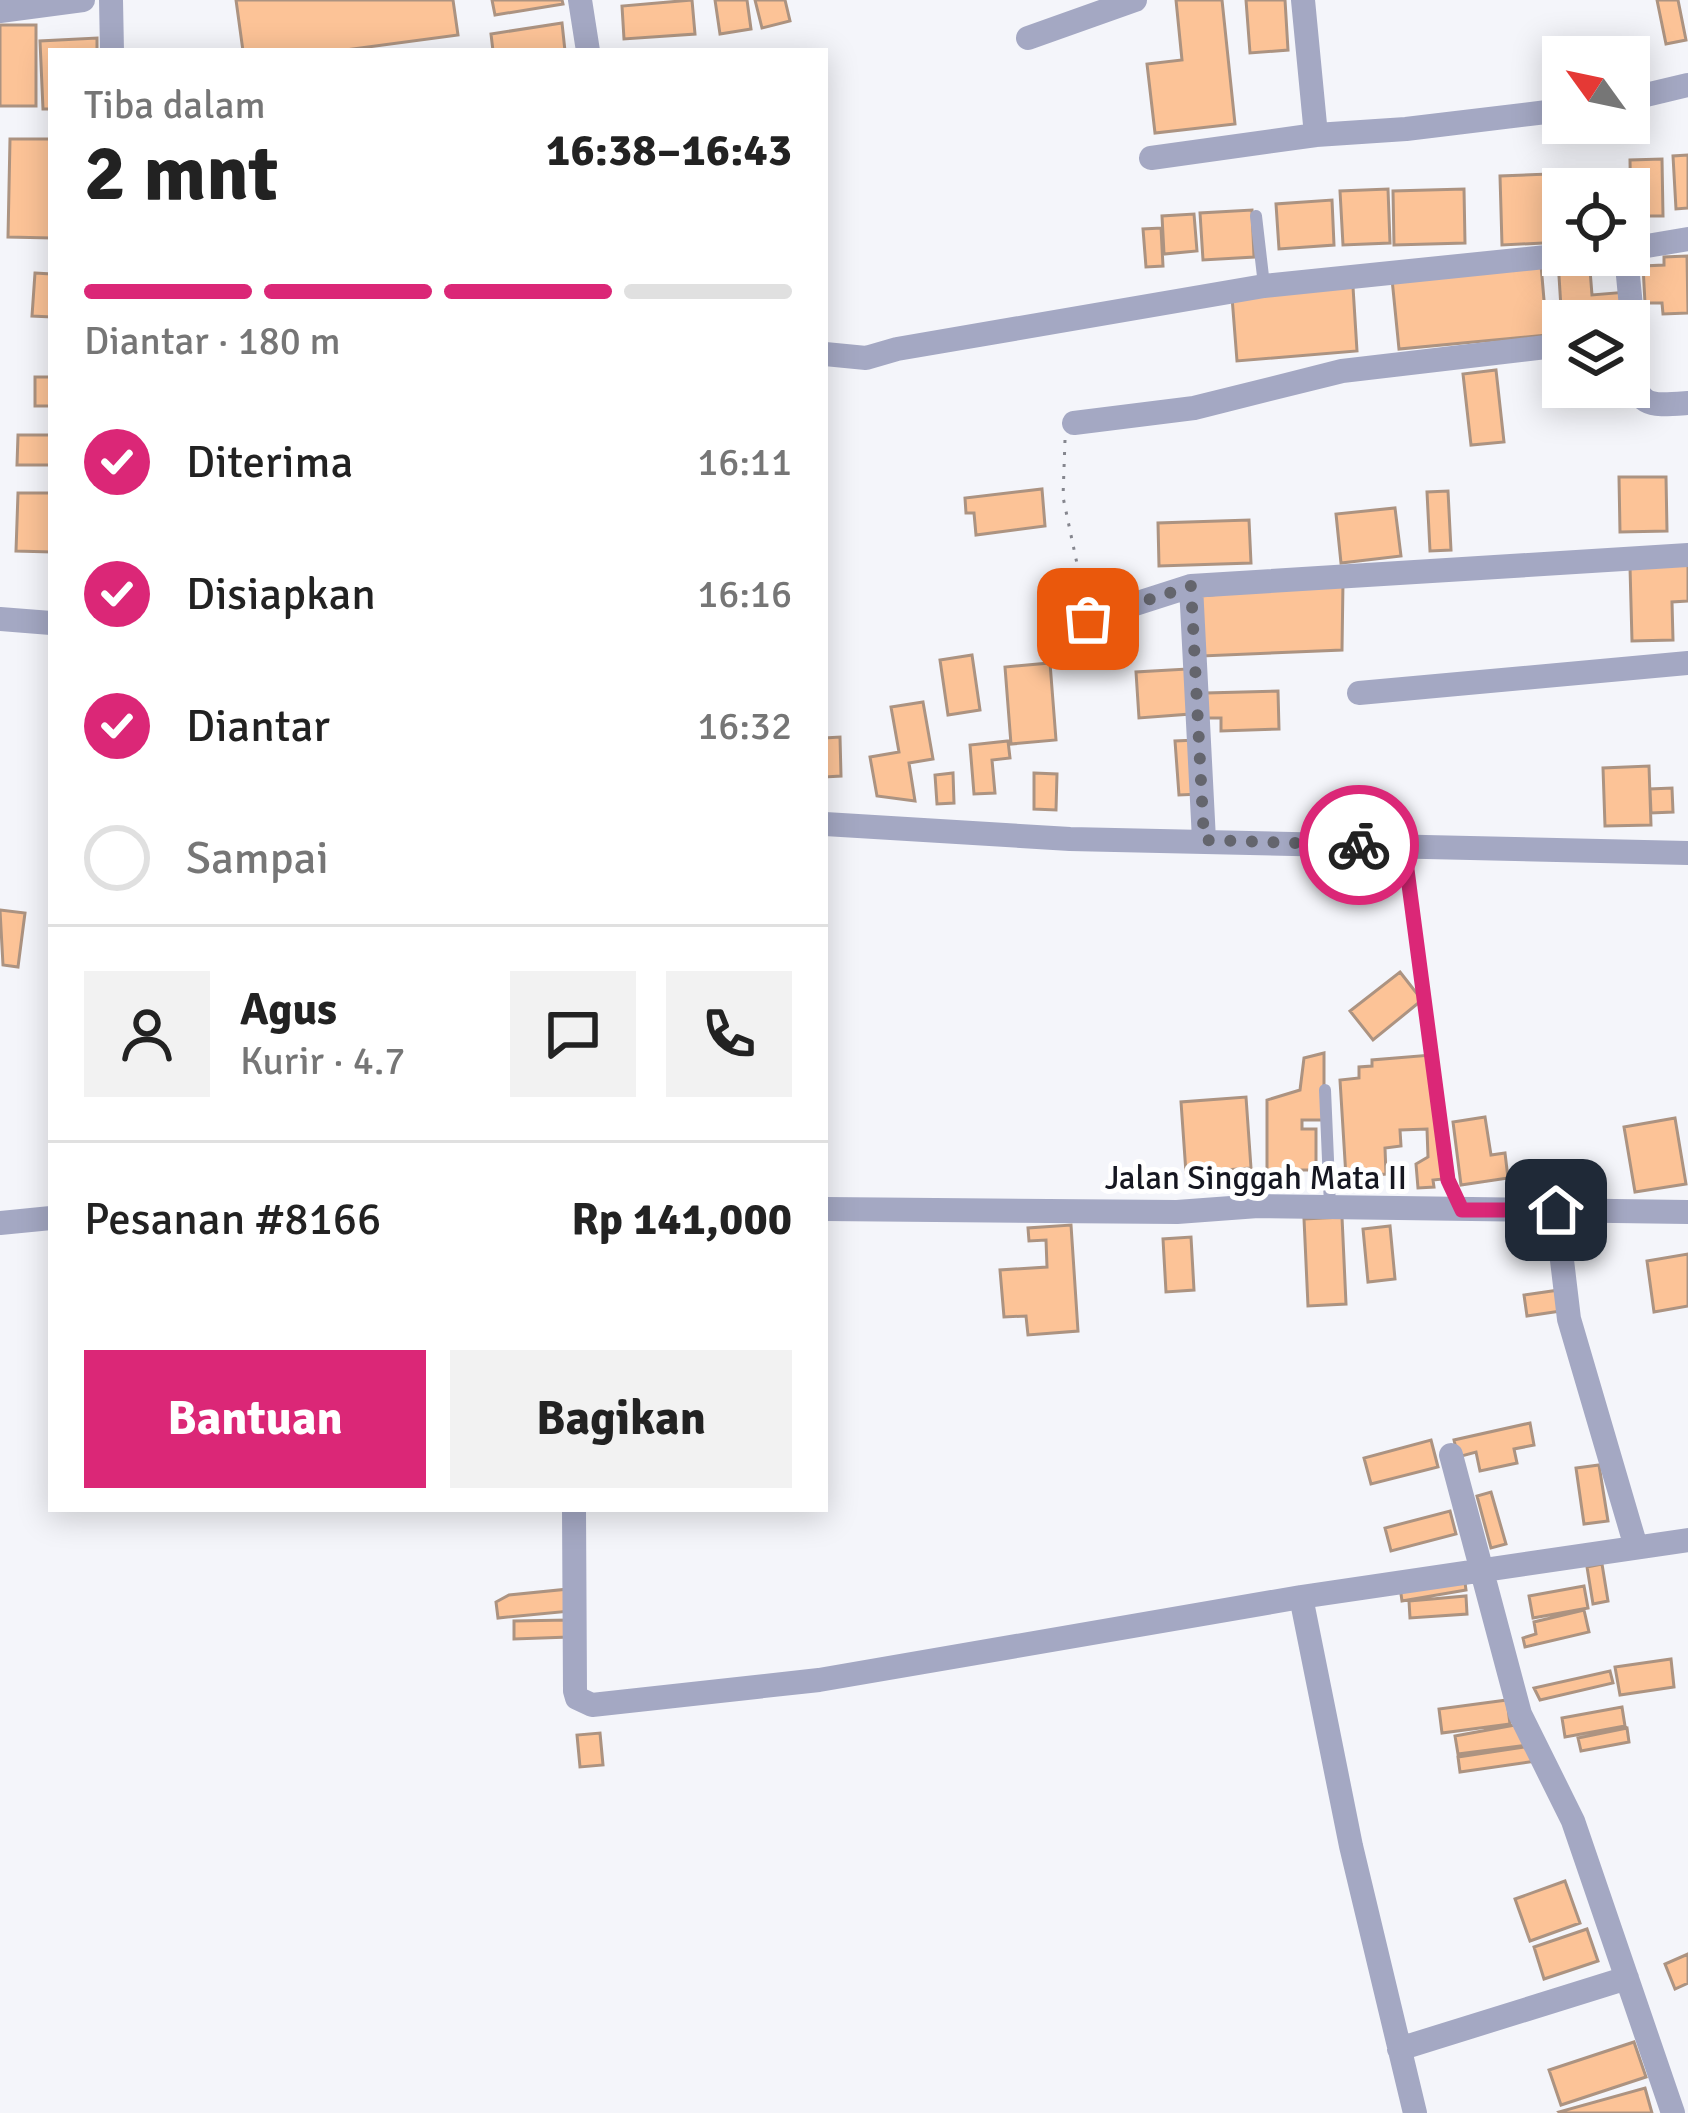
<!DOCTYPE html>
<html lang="id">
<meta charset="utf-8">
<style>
:root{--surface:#fff;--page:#f2f2f2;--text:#222;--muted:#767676;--line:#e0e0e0;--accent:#db2777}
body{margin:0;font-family:Signika,sans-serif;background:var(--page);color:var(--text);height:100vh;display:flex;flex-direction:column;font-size:45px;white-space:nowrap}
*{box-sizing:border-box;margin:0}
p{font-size:39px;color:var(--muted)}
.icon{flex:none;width:66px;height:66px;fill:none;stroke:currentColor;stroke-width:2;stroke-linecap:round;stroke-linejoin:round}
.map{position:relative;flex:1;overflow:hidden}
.details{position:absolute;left:48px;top:48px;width:780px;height:1464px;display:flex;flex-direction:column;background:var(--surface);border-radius:0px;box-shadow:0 6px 30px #0003}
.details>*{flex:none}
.needle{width:78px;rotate:303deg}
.controls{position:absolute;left:1542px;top:36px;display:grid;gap:24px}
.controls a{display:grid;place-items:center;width:108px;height:108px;border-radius:0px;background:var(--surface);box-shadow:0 6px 30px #0003;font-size:60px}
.pin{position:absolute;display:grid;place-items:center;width:102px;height:102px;color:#fff;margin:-51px;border-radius:24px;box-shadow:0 6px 18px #0006}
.courier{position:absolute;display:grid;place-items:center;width:120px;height:120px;margin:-60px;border:9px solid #db2777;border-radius:50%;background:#fff;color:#222;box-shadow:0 3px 15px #0007}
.head em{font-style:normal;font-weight:800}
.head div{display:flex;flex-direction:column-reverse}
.head{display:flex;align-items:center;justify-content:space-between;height:204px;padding:0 36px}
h1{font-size:78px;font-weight:800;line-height:90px}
.bar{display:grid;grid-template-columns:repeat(4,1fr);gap:18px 12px;align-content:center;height:144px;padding:0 36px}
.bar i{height:15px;border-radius:9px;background:var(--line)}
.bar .selected{background:var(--accent)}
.bar p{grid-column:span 4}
.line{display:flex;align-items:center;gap:30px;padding:0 36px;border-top:3px solid var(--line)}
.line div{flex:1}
.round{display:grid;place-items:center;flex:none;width:126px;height:126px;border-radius:0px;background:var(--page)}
ol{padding:0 36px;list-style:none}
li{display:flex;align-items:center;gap:36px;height:132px}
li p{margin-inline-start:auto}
li .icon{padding:12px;border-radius:50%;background:var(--accent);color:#fff;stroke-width:4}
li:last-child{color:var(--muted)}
li i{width:66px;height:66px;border:6px solid var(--line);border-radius:50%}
.cta{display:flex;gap:24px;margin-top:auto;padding:24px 36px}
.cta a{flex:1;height:138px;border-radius:0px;background:var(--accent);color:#fff;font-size:48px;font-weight:800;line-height:138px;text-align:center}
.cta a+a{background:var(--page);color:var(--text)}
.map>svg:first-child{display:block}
</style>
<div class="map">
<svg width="1688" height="2113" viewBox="0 0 1688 2113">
<rect width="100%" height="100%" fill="#f4f5fa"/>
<path fill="#fcc397" stroke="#ac9381" stroke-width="3" d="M236,0H453L458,35L338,51H243Z
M492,0H562L563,4L495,15Z
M692,0L695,34L624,39L622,6Z
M715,0H747L751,29L720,34Z
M755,0H785L790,21L762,28Z
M1176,0H1222L1235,124L1155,133L1147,64L1182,60Z
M1246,0H1285L1288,50L1250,53Z
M1657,0H1678L1686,40L1666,44Z
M562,23L565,51H493L491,34Z
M0,25H36V106H0Z
M97,38V51H51V109H43L40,41Z
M10,139H51V238L8,237Z
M1688,155V208L1676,209L1673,156Z
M1662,159L1663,216H1631L1630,160Z
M1599,172V189H1563V242L1502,245L1500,176Z
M1388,189L1390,243L1343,245L1340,191Z
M1464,189L1465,243L1394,245L1393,191Z
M1332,200L1334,245L1279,249L1276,204Z
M1252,210L1254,257L1203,260L1200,213Z
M1194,214L1197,251L1164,254L1162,216Z
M1161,228L1163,266L1146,267L1143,229Z
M1687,256L1688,313L1663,314L1662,303H1645L1643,266L1664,265V257Z
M1589,257L1592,295L1627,292L1629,319L1562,324L1558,260Z
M1541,265L1547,335L1399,349L1392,279Z
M35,273L51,274V317L32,316Z
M1353,287L1357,351L1237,361L1232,297Z
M1496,370L1504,442L1471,445L1463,374Z
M35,377H51V406H35Z
M18,435H51V465H17Z
M1619,477H1666L1667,531L1620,532Z
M1042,489L1045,526L976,535L974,513H966L965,498Z
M1448,491L1451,550L1430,551L1427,492Z
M18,493H51V552L16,551Z
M1395,508L1401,556L1341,563L1336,514Z
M1249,520L1251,563L1159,566L1158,523Z
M1688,564V601L1672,602L1673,640L1632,641L1630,567Z
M1343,582L1342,650L1202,656L1200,596Z
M972,655L980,710L948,715L940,660Z
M1050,663L1056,740L1011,744L1005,667Z
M1187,669L1190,714L1139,718L1136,672Z
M1278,691L1279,729L1221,731V718H1206V693Z
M923,702L933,759L909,763L915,801L877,796L870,757L899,752L891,707Z
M840,737L841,776L825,777V738Z
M1197,740L1200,794L1179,795L1175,741Z
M1008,741L1010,758L992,760L995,793L974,794L970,745Z
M1649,766L1651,825L1605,826L1603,768Z
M953,773L954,803L937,804L935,775Z
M1034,773L1057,774L1056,810L1034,809Z
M1672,788L1673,812L1651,813L1650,789Z
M0,910L25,913L18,967L3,965Z
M1400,972L1422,1000L1373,1040L1350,1011Z
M1324,1053V1120H1302V1129H1316V1170H1267V1100L1300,1090L1304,1058Z
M1431,1055L1443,1179L1433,1180L1434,1187L1418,1188L1416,1164L1428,1157L1427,1129L1400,1130L1401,1146L1385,1148L1386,1174L1346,1177L1340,1080L1359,1078V1067L1372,1066V1060Z
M1246,1097L1251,1168L1186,1173L1181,1102Z
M1485,1117L1491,1155L1505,1153L1508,1178L1461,1185L1453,1122Z
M1675,1118L1686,1184L1635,1192L1624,1127Z
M1342,1217L1346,1304L1308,1306L1304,1219Z
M1071,1225L1078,1331L1028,1335L1026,1316L1004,1317L1000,1270L1047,1267L1046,1240L1029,1241L1028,1228Z
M1390,1226L1395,1279L1368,1282L1363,1229Z
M1191,1237L1194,1290L1166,1292L1163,1239Z
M1688,1254V1306L1654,1312L1647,1261Z
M1559,1290L1561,1311L1527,1316L1524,1295Z
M1530,1423L1534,1445L1514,1449L1517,1463L1480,1471L1476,1452L1458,1457L1454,1440Z
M1431,1440L1438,1467L1371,1484L1364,1458Z
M1599,1465L1608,1521L1584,1524L1576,1468Z
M1491,1492L1506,1544L1491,1548L1477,1496Z
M1450,1511L1456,1534L1391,1551L1385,1528Z
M1602,1564L1608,1601L1593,1604L1587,1567Z
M1464,1575L1466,1590L1402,1601L1400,1587Z
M1584,1586L1588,1608L1533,1618L1529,1596Z
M569,1589L571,1611L498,1618L496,1602L509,1595Z
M1466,1596L1467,1614L1410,1618L1409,1601Z
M1584,1610L1589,1632L1525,1647L1523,1638L1536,1634L1534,1622Z
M568,1620L569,1637L514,1639V1621Z
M1671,1659L1674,1687L1620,1695L1615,1667Z
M1610,1671L1613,1683L1540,1700L1534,1688Z
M1507,1700L1510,1724L1442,1733L1439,1709Z
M1622,1707L1625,1726L1565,1737L1562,1718Z
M1515,1725L1528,1745L1458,1754L1455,1736Z
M1627,1728L1629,1742L1581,1751L1578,1738Z
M600,1733L603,1765L580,1767L577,1735Z
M1530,1746L1536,1761L1460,1772L1458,1757Z
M1565,1881L1580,1923L1530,1941L1515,1899Z
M1587,1929L1598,1961L1544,1979L1534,1947Z
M1688,1954V1983L1675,1989L1665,1964Z
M1634,2042L1646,2077L1561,2105L1549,2070Z
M1645,2088L1652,2113H1560L1559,2112Z"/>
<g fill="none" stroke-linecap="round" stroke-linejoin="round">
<path stroke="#85868e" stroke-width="3" stroke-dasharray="3 9" stroke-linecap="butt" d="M1065,440L1063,497L1084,597"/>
<path stroke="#a4a8c3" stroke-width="12" d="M1256,216L1264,285
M1404,846L1449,1180L1462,1209
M1325,1090L1330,1206"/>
<path stroke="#a4a8c3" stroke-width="24" d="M111,0L112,51
M580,0L588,51
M0,11L83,0
M1028,38L1135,0
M1629,99L1688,85
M1316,135L1406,129L1563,110
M1151,158L1316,135L1303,0
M1629,249L1688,239
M1626,255L1632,317L1629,333
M825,354L866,358L897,349L1264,286L1565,255
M1629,364C1638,408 1648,406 1688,403
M1074,423L1194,408L1342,371L1563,345
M1191,586L1204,840
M0,619L51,623
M1088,619L1191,586L1688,555
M1359,693L1688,663
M825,824L1070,839L1688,853
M825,1209L1177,1212L1258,1206L1688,1212
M1556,1210L1569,1319L1636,1547
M0,1223L51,1218
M1451,1455L1520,1714L1573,1821L1673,2113
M574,1509L575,1691L577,1698L592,1705L819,1680L1301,1597L1688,1540
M1301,1597L1351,1846L1415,2113
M1399,2049L1627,1978"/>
</g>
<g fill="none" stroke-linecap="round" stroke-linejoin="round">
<path stroke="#64656d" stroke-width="12" stroke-dasharray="0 21.6" d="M1088,619L1191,586L1204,840L1359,845"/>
<path stroke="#db2777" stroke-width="15" d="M1359,845L1404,847L1448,1180L1462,1210H1556"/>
</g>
<g text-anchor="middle" stroke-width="10" stroke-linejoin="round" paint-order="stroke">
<g font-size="33" fill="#161721" stroke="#fff">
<text x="1256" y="1189">Jalan Singgah Mata II</text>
</g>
</g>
</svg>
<div class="controls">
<a><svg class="needle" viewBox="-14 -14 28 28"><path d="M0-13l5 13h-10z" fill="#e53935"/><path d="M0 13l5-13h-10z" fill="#767676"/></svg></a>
<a><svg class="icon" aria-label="locate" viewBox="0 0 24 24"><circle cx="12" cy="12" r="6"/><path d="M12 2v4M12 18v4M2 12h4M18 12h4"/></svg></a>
<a><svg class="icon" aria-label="layers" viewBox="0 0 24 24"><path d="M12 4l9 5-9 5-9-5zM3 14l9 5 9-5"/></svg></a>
</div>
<div class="pin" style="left:1088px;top:619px;background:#ea580c"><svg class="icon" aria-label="bag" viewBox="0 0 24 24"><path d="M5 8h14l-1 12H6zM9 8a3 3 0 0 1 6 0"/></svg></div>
<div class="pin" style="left:1556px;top:1210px;background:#1f2937"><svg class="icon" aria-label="home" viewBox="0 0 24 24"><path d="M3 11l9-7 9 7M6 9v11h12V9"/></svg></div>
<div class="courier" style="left:1359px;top:845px"><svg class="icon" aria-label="bike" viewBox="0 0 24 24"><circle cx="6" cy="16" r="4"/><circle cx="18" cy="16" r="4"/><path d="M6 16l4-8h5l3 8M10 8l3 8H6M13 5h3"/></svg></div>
<section class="details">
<div class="head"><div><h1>2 mnt</h1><p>Tiba dalam</p></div><em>16:38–16:43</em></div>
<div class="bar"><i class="selected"></i><i class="selected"></i><i class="selected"></i><i></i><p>Diantar · 180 m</p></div>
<ol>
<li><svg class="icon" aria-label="check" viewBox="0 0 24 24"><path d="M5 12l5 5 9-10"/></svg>Diterima<p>16:11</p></li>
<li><svg class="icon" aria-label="check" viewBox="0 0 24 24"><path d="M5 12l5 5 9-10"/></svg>Disiapkan<p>16:16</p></li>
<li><svg class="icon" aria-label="check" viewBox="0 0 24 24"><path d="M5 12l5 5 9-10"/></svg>Diantar<p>16:32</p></li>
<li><i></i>Sampai</li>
</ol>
<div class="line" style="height:216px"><a class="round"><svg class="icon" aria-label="person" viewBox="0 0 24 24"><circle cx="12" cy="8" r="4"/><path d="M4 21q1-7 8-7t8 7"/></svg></a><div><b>Agus</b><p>Kurir · 4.7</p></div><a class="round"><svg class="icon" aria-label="chat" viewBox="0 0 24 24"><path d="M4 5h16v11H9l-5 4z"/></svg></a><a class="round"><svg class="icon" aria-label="phone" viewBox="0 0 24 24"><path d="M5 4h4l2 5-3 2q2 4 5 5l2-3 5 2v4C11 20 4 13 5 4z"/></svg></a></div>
<div class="line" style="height:156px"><div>Pesanan #8166</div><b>Rp 141,000</b></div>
<div class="cta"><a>Bantuan</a><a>Bagikan</a></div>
</section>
</div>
